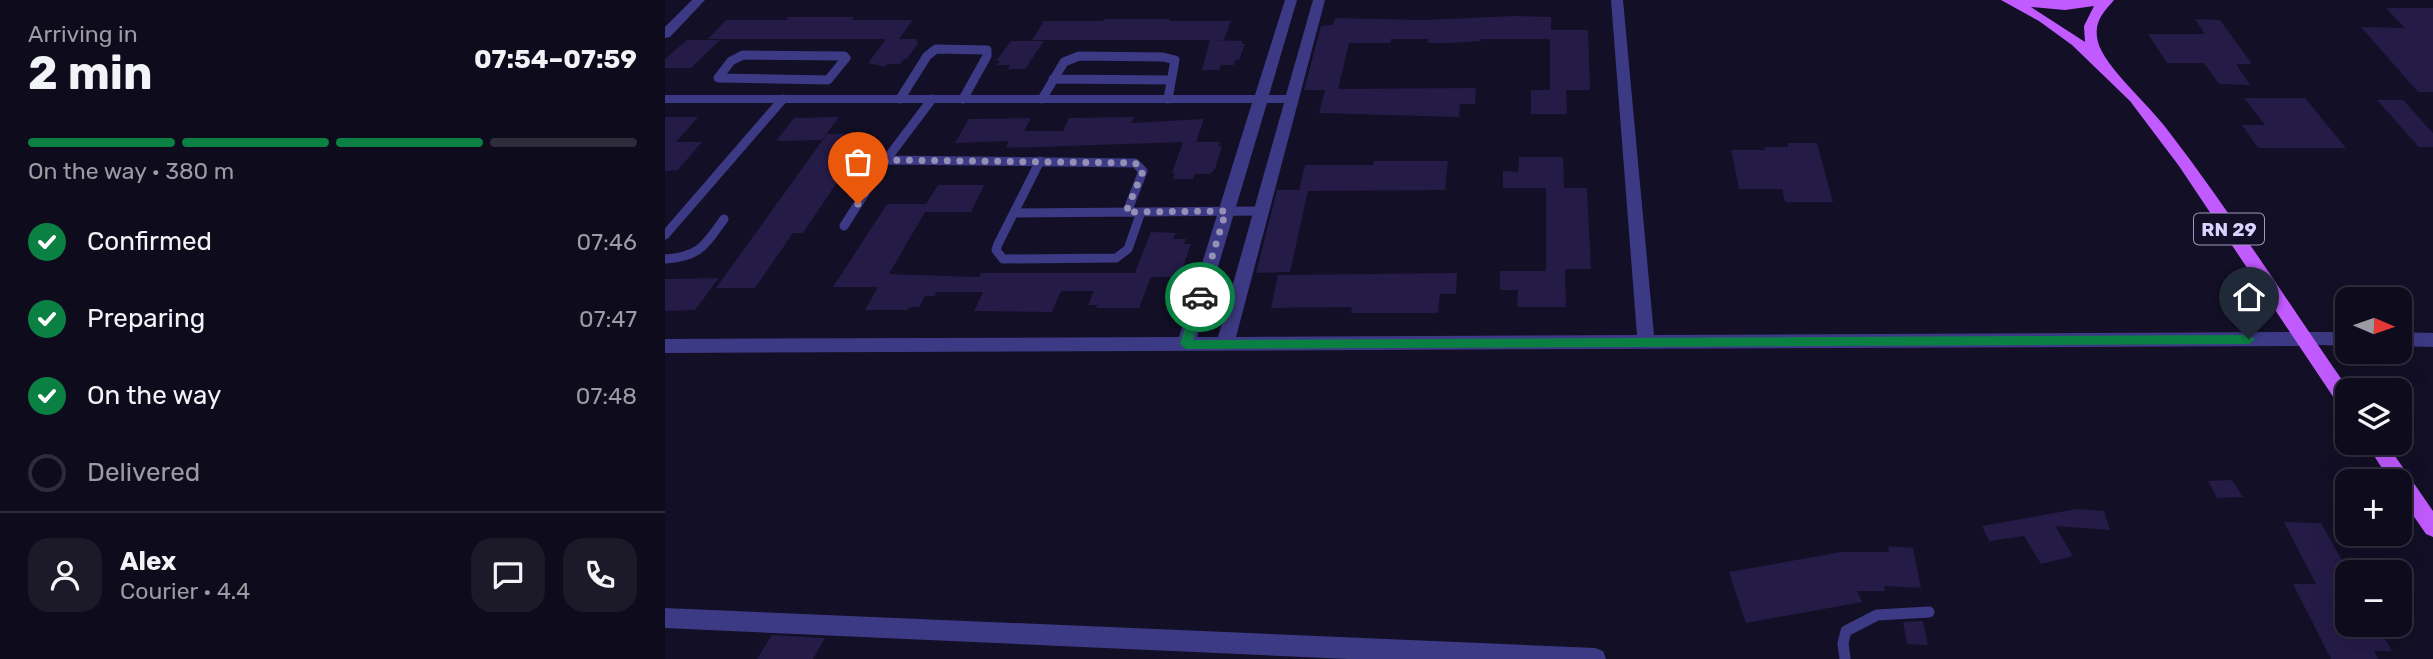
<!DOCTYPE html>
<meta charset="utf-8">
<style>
:root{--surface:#0e0b1c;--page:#1c1929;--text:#f1f3f6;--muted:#9b9ba3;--line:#2e2b3b;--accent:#0b8043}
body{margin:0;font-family:Rubik,sans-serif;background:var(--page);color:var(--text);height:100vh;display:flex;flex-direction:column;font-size:26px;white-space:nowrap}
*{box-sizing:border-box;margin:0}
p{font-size:23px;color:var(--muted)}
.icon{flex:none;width:38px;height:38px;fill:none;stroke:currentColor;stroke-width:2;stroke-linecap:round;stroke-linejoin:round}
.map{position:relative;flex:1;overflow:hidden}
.details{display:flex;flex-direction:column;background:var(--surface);width:665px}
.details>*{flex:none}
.needle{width:46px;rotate:92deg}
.fabs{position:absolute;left:1670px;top:287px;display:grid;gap:14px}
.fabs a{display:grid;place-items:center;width:77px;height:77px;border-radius:14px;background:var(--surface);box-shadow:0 7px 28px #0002,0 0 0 2px var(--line);font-size:35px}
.pin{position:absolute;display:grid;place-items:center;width:60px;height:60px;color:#fff;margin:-72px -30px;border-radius:50% 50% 50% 0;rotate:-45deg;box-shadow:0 0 7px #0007}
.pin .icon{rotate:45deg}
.courier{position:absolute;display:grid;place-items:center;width:70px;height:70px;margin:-35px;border:5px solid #0b8043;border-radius:50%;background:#fff;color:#222;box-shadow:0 2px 9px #0007}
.headline em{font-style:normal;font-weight:700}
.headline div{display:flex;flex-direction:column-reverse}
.headline{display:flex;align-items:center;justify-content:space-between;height:119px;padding:0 28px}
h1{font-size:46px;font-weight:700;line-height:52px}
.bar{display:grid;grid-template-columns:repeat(4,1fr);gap:10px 7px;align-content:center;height:84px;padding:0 28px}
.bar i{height:9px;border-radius:5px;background:var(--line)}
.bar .on{background:var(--accent)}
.bar p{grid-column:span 4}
.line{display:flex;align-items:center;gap:18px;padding:0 28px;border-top:2px solid var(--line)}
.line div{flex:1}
.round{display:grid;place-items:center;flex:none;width:74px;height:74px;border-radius:21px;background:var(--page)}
ol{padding:0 28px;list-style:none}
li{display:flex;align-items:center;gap:21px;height:77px}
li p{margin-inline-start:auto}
li .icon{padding:7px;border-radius:50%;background:var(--accent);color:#fff;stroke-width:4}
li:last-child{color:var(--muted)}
li i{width:38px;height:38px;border:4px solid var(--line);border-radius:50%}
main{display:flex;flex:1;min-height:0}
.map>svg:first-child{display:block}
</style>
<main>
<section class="details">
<div class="headline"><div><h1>2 min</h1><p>Arriving in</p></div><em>07:54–07:59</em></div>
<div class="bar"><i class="on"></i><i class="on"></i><i class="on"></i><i></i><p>On the way · 380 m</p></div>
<ol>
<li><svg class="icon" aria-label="check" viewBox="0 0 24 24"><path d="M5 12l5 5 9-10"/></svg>Confirmed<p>07:46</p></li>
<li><svg class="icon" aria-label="check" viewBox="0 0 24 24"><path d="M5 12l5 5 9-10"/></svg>Preparing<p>07:47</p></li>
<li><svg class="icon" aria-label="check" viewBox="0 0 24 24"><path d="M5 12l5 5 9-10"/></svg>On the way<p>07:48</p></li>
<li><i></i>Delivered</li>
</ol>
<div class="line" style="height:126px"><a class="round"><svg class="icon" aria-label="person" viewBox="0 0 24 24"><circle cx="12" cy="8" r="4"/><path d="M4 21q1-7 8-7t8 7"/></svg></a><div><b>Alex</b><p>Courier · 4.4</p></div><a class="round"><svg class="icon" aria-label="chat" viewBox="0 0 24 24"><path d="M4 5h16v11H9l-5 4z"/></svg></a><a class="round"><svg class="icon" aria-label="phone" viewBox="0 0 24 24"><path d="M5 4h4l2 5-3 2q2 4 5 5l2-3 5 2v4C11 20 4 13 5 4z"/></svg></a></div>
</section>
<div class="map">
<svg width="1768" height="659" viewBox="0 0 1768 659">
<rect width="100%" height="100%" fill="#130f26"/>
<path fill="#241b47" d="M1721,8H1768V92H1753L1696,27L1740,28Z
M850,16L886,17V30H923L925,90H901L902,114H866V90H885V39H816V41L787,43H763L764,39H726L725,43H684L673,89L811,88L810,104H795L794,117L654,113L660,90H639L656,26L668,25L670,18L759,20Z
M123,17H189L187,20H248L234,39H43L61,20H121Z
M439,19H505L504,21H566L559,40H367L379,21H438Z
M1530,19L1555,20L1587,64H1571L1585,85L1554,84L1539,63H1502L1483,34H1540Z
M221,39H253L251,42H254L242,59H239L235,64H222L220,67L203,63Z
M22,40H55L26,68H0V59Z
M545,40L578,41L577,44H580L574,60H570L569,65H556L554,70H537Z
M346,41H379L360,69H343L345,65H332L335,61H331Z
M1579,98H1640L1681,148H1593L1577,125H1600Z
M1712,100H1738L1768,133V147H1754Z
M0,117H33L11,142H37L13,170L0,171Z
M174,117L157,140L111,141L129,118Z
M469,117L466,123L539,119L531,142H555L553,146H557L550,169L545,174H530L528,179H508L510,173H507L518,142L341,148L344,141L290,143L304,119L366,118L359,131H398L404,118Z
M200,133L169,178H175L138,233H128L90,288H51L162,134Z
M1122,143H1152L1168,202H1120L1117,189H1074L1066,150H1100L1099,147H1123Z
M854,157H898L899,188H922L926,269H900L901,307H852L853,290H835V271H881V188H838V171L853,172Z
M709,161H783L780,190L643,191L625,272L591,273L612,190H634L640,165H708Z
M273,185H319L306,212H260L224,274L314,277L316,273H470L486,232L511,233L508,239H521L519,244H526L517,270H513L510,277H486L474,308H431L432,305H423L429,291H396L387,312L309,311L318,292H271L270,296H260L254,307H244L243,310H200L213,287H168L222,204H261Z
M792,273L791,294H775L773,313H686L687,307L606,308L613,275Z
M54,278L30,310L0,311V279Z
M1567,480L1578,497L1552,498L1543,481Z
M1412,509L1439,511L1445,530L1390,526L1408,556L1376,564L1359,536L1324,541L1317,526Z
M1619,522L1656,523L1682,569V625H1712L1727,651H1709L1713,659H1666L1628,584H1651Z
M1223,546L1248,548L1256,588L1219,586L1220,591H1192L1197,602L1081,623L1064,572L1176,552H1224Z
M1258,621L1263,645L1242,644L1238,622Z
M107,635L160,638L148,659H92Z"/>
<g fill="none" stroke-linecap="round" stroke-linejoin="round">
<path stroke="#3d3a85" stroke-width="9" d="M78,55L179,56L181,58L163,80L53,78L66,61Z
M388,79L505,80
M235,99L262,56L271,49L322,50V56L298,99
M377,99L399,62L414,56L498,57L510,60L503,99
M221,160L470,163L478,171L462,212
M375,161L333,244L331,250L338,259L451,258L463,249L476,212
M349,213L595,211
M179,226L221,160L267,99
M0,235L118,99
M0,259C35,257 40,245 59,219"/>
<path stroke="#3d3a85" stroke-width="11" d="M1180,659L1178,643L1181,631L1212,615L1264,612"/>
<path fill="#3d3a85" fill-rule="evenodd" d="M27,0H40L5,37L0,38V27Z
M620,0H632L604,95H621L648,0H660L571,337L972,335L946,0H958L989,335L1639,332L1645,334L1648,339L1645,344L1639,346L0,353V339L514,337L587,103H0V95H590ZM602,103H619L553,337H532Z"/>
<path fill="#3d3a85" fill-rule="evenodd" d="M1639,332H1682V346L1633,344L1630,339L1633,334Z
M1734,332L1768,333V347L1734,346Z
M0,608L930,648L938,651L941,659H684L0,628Z"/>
<path fill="#c25bff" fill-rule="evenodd" d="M1336,0H1449C1438,13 1428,22 1433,42C1439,66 1483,104 1501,128C1566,212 1623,303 1684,390H1682V409L1675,407L1514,166L1465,101L1407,45L1374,21ZM1429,6L1419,26L1420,42L1366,7L1400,10Z
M1701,443H1721L1768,511V537L1761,534L1734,495V481H1725Z"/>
</g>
<path fill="#0b8043" d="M535,293L541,297L528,340L1584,335L1590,339L1584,344L521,349L515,344L530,297Z"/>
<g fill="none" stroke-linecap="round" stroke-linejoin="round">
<path stroke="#948fb3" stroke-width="7" stroke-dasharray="0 12.6" d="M193,204L221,160L470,163L478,171L461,212L561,211L535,297"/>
</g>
<g text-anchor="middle" stroke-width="7" stroke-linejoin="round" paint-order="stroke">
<rect fill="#130f26" stroke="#9e99be" stroke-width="2" x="1529" y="213.5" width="70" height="31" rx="5"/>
<g font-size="19" font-weight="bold" fill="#d9d4ff">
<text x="1564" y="236">RN 29</text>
</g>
</g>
</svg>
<div class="fabs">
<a><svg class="needle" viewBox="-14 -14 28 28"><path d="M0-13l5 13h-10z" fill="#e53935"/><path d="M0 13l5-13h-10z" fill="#9b9ba3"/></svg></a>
<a><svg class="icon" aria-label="layers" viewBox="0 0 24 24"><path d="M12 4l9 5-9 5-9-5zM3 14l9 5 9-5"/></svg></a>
<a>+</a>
<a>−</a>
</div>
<div class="pin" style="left:193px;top:204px;background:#ea580c"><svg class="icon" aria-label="bag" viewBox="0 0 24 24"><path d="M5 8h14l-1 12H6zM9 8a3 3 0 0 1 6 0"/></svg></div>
<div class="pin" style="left:1584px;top:339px;background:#1f2937"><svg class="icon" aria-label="home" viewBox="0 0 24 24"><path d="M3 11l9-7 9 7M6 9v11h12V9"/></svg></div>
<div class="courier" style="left:535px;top:297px"><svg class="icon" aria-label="car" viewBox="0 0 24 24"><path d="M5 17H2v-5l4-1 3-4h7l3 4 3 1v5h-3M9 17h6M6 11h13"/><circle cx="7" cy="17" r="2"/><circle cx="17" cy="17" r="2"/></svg></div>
</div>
</main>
